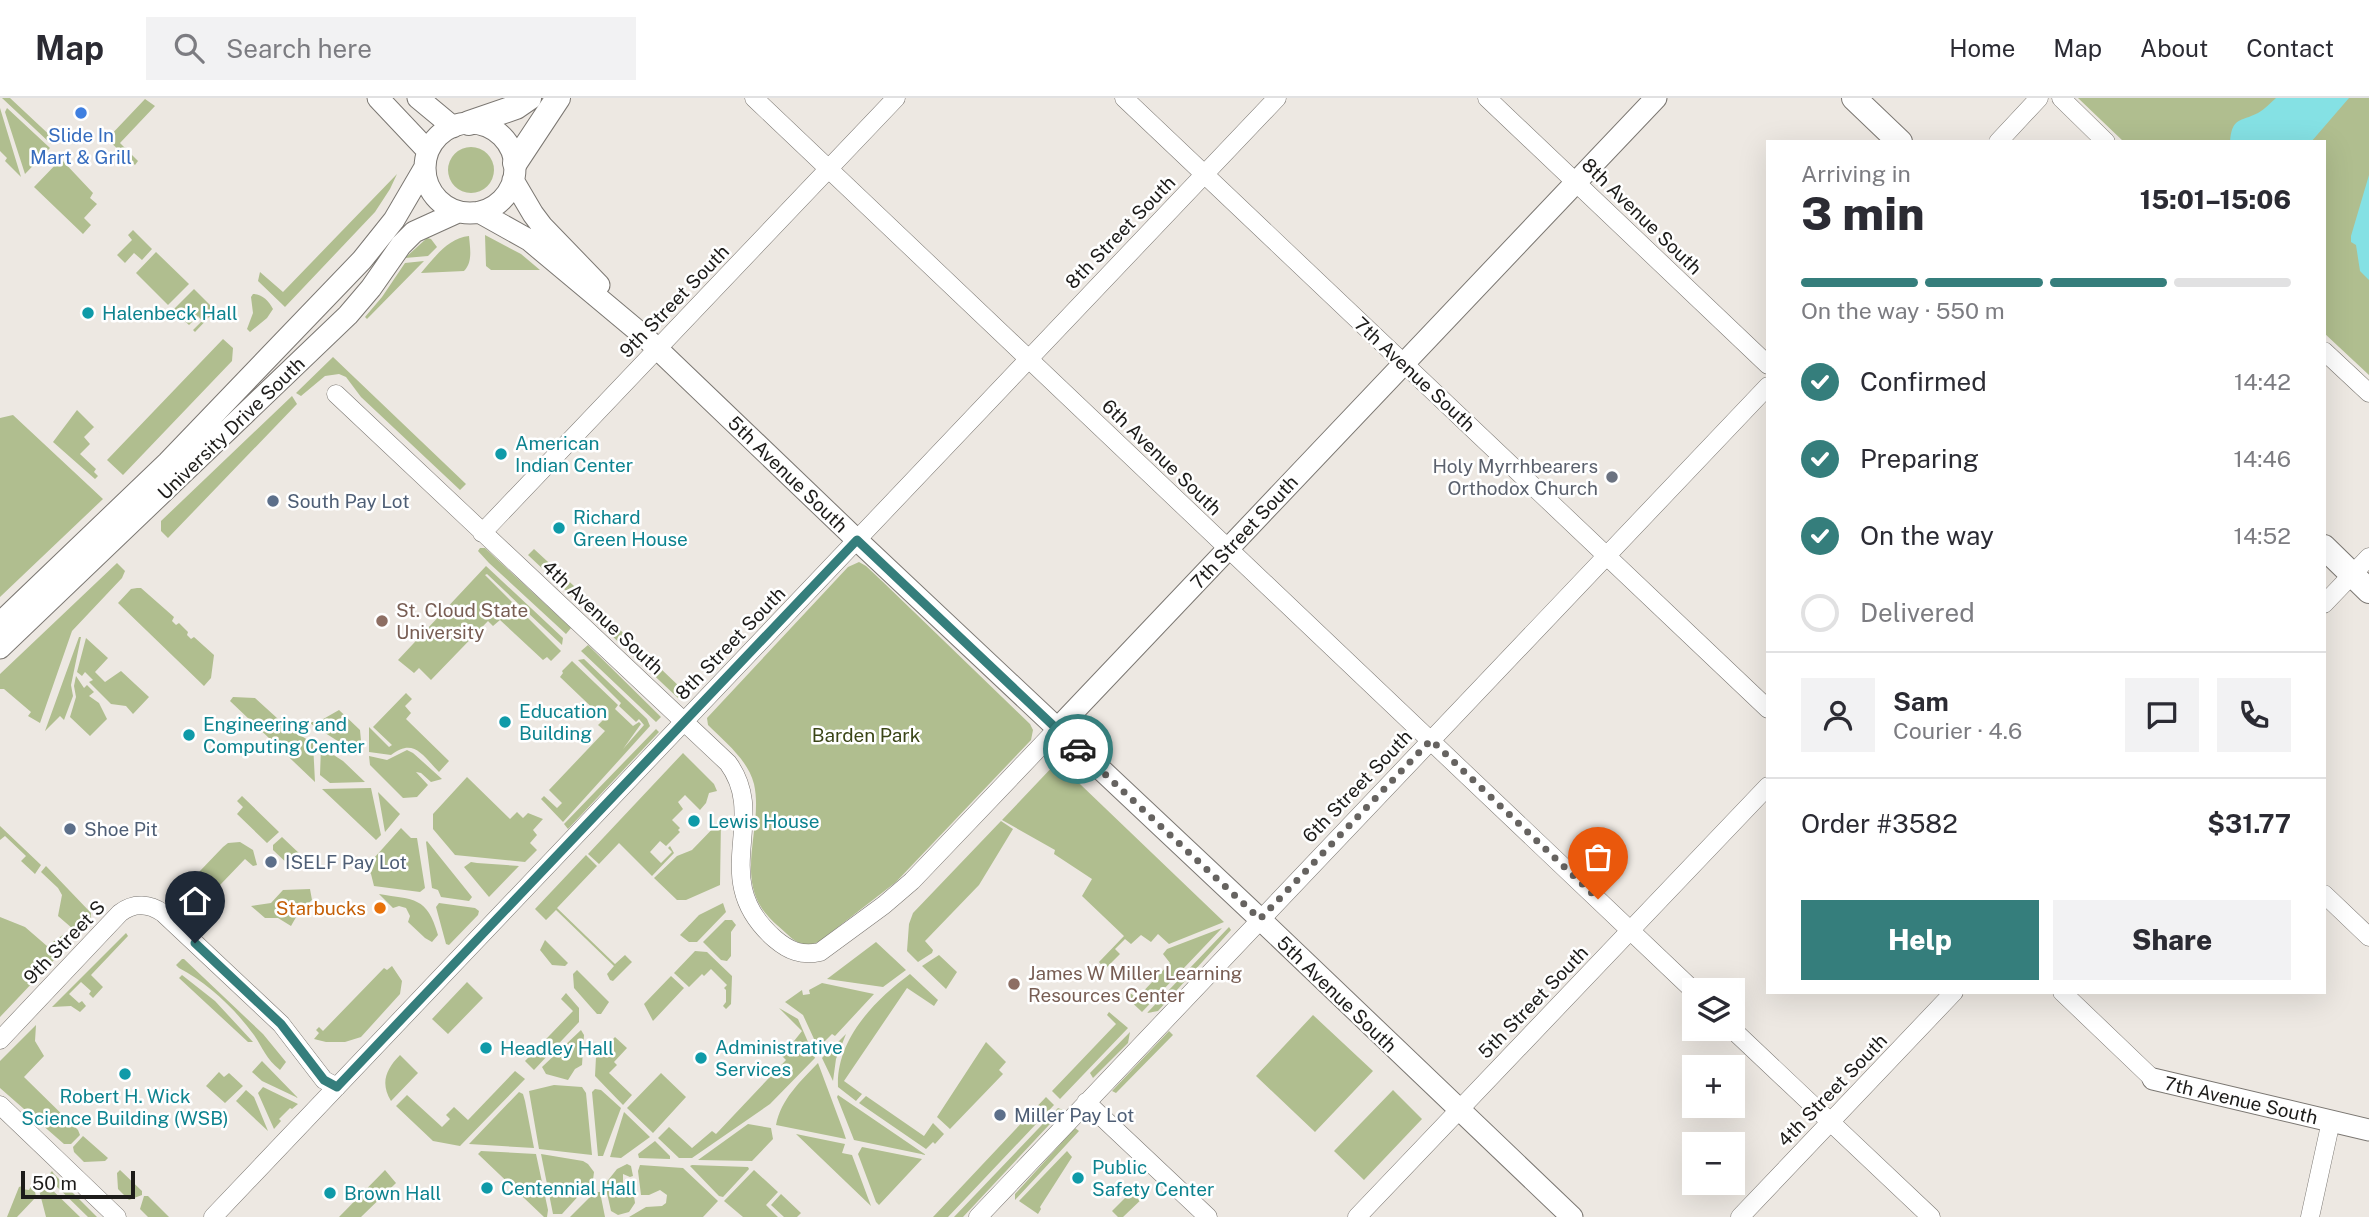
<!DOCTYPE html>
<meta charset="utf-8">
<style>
:root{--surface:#fff;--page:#f2f2f3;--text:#2b2b33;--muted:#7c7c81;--line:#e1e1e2;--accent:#357e7c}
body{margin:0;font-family:"Public Sans",sans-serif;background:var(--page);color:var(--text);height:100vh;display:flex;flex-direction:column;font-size:26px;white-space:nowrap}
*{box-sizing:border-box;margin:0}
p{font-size:23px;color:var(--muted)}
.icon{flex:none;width:38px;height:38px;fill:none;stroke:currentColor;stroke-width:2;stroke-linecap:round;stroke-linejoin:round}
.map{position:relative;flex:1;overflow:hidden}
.sheet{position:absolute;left:1766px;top:42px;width:560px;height:854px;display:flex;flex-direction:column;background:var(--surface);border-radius:0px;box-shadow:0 7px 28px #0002}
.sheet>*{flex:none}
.controls{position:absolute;left:1682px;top:880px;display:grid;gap:14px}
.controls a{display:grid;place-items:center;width:63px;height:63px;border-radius:0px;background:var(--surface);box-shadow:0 7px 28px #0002;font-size:35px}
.scale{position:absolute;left:21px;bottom:18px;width:114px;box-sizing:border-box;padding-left:7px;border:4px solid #1d1c1a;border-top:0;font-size:19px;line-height:24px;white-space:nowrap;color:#1d1c1a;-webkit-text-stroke:5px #fff;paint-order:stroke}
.pin{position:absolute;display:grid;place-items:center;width:60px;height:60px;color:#fff;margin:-72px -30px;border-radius:50% 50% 50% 0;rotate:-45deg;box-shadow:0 0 7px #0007}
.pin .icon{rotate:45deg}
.courier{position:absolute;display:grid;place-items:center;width:70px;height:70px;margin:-35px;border:5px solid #357e7c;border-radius:50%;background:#fff;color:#222;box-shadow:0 2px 9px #0007}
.overview em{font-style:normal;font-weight:800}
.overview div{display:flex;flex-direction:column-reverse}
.overview{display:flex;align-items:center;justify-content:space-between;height:119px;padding:0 35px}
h1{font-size:46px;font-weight:800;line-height:52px}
.bar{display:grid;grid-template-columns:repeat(4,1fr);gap:10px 7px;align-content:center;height:84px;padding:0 35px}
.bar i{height:9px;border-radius:5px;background:var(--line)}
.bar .current{background:var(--accent)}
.bar p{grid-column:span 4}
.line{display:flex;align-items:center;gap:18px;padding:0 35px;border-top:2px solid var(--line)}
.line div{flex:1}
.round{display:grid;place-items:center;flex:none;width:74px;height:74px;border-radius:0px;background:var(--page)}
ol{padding:0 35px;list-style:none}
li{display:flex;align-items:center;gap:21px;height:77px}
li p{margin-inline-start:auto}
li .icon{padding:7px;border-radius:50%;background:var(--accent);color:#fff;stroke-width:4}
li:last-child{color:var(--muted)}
li i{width:38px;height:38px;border:4px solid var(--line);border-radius:50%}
.primary-button{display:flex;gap:14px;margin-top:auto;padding:14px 35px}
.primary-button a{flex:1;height:80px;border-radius:0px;background:var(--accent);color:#fff;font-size:28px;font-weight:800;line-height:80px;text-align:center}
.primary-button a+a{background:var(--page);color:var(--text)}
header{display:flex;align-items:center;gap:42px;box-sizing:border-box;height:98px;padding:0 35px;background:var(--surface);border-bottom:2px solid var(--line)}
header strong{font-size:33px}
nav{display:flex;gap:38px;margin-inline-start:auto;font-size:24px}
.search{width:490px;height:63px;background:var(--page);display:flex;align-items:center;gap:18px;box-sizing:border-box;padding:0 24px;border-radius:0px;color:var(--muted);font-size:26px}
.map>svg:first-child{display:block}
</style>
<header>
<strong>Map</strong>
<div class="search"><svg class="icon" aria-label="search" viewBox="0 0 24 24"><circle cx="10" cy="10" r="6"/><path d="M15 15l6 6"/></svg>Search here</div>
<nav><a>Home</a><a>Map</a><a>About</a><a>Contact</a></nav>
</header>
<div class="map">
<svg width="2369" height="1119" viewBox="0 0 2369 1119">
<rect width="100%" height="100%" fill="#ede8e2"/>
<path fill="#b0be8f" d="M2,0H10L56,43L51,46Z
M2078,0H2369V277L2324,235V44H2124Z
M145,1L155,8L120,45L138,63L135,67L107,41Z
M0,10L21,79L5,63L7,60L0,53Z
M7,10L50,50L25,76L5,14Z
M448 72a23 23 0 1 1 46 0a23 23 0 1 1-46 0Z
M61,61L93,95L90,100L97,106L84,120L91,127L83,136L34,89Z
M397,76L390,91L375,114L285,209L258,183L260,174L283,194Z
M133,132L152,151L142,162L134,155L125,165L117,157L132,142L128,137Z
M485,137L521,156L540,172H491L486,168Z
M469,138C470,150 473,164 464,173L421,175C434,160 448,140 469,138Z
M427,140L431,141L437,149L428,158L405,160Z
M156,154L189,186L168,207L136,175Z
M424,163L367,221L365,219L382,199L405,165Z
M194,191L213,210L212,212L214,214L195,234L193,232L202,223L198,218L189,227L173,212Z
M253,196C262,196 269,203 273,211L267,220L250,234L247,231L253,215L251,199Z
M223,241L233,250L232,263L123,377L107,362Z
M333,259L466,386L460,392L361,299L346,279L339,276L325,278L301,298L296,295Z
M292,298L297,306L168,440L161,433V423Z
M77,312L100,335L94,329L84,339L90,346L80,356L96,371L94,374L98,378L95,381L53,344Z
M13,317L103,401L0,499V320Z
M480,450H485L571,530L566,536L489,465L478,453Z
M534,451L587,500L581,507L528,457Z
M859,464L866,468L882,483L1030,626L1033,632L1031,642L896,784L820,843C807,850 797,846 787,836C778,828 767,819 761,809C738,772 763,726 754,686C748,662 725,644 708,627L707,620L848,469Z
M117,465L125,473L122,480L72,533L40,625L28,618L31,614L4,591H0V576Z
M486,468L563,540L562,547L487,476L485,477L561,553L551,563L547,559L543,562L500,522L493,528L488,523L431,582L419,570L414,575L398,562Z
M137,490H141L174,519L172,523L176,527L179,525L188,534L187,537L191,541L194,539L214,557L211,580L204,588L118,505L131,491Z
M589,502L615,527L608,534L583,509Z
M617,529L682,591L684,594L678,600L610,536Z
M79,539H81L71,587L73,598L64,622L60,618L45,633Z
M86,540L108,560L95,574L105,584L121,573L149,599L133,616L126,608L111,606L89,584L93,582L85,574L82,578L77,574Z
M588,547L661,619L656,624L581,553Z
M584,561L647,621L650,628L563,724L541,701L544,698L557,710L562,705L549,692L605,633L598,627L604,621L560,579L563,575L562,573L572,563L618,607L615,611L633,628L639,624L641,626L623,651L644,627L639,621L636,624L619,608L621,605L578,562Z
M76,578L84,590L87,587L94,594L89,598L99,605L107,621L90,638L70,619L76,599L74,588Z
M406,595L412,601L405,608L411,615L406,621L449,663L439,674C423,658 414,639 391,657L369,654V629L389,649L392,647L373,629Z
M233,599L255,600L288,630L313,645L315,684L230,603Z
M339,612L360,632L362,653L347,649L308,624H318Z
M656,631L659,634L568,731L564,726Z
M321,649L343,663L365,684L330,685L320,677Z
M407,652L413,655L442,681L431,684L421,675L416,674L428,687L417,699L403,700L370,667L369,658L387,662Z
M683,655L714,686L717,693L709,695L706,705L700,712L685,697L678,704L683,711L672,722L680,730L678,732L680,734L666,748L660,743L650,754L661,765L672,754L668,750L670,748L674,755L652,778L619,745L599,766L588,756Z
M1057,664L1224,824L1169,846L1158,836L1151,844L1141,837L1131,846L1125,841L1115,851L1120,856L1105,871L1099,864L1124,838L1082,798L1092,781L1054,756L1055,752L1002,722Z
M467,679L510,721L517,714L523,720L528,715L543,721L533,732L537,737L530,745L537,752L525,764L455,757L433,731V716Z
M371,690L381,737L376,742L322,691Z
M378,694L400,716L385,734Z
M242,698L279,734L267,745L237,716L243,709L237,703Z
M721,722L720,787L686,802H677L654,780L677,758L692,752Z
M1001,723L1013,731L979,787L925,843L933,852L932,855L918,864L907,853L909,826L913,815Z
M0,728L41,767L35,776L21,763L26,758L5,738L0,742Z
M401,730L411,740H417L425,790L420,794L374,788L371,776L366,769Z
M282,739L302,758L301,763L293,771L273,752V747Z
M427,743L472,799L469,803L441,799L438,792L432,790L426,744Z
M240,744L253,752L257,767L253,768L245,761L196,812L203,820L197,828L194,825V817L175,799L223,749L228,745Z
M586,757L597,768L557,810L615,866L625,857L632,864L613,883L610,882L607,876L614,868L556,812L546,822L535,811Z
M471,764L477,765L519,768L489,799L464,769Z
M46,768L91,815L90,826L80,837L58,818L62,797L58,790L41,774Z
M310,791L312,802L299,814L291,828L278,820H265L251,808L271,805L283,792Z
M379,796C414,802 427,798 438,837L432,844L425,840L408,824L410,818L406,810L399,808L393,810Z
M439,805L475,810L479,813L478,817L449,847L446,846L436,809Z
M723,805L726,814L697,844H689L680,837L699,817Z
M0,819L25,829L47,848L63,837L71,844L0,919Z
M725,822H732L736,827L731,834V858L727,863L721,862L703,844Z
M1229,829L1231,832L1158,913L1147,915Z
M1222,830L1142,914L1125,898L1126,895H1130L1137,900L1170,865L1163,856L1167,851Z
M126,835L128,838L91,877L103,889L93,900L89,896L91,893L81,884L69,896L79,905L82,903L86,908L80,914L71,908L52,909Z
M545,842L568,865L565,868L552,867L540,852Z
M876,844L906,872L883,889L827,881Z
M695,853L707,854L732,878L731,906L726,911L723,908L726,904V892L724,890L727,887L711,871L704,878L702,876L689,889L674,875Z
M939,857L957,874L946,891L922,868Z
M182,861H184L263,936L286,964L280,972C266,961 263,950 254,937C235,911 208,885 179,870L176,867Z
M392,868L402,883L400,896L361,939L345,944H326L314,941L319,935L316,932L319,929L323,933L384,870L387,872Z
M577,872L609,904L601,916H597L574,890L573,876Z
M910,876L938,902L934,908L907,890L844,983L862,996L856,1003L838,989C836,941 875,902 910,876Z
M182,877L215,903L253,944H248L179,880Z
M671,878L684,890L653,923L644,906Z
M467,884L483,900L448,936L432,921Z
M822,885L874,896L835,938L832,936L821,947L824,950L820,954L803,917L785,904L802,892L803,897L810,896L809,892Z
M566,895L579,910V924L534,972L525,963L573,913L561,901Z
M779,910L798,921L815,960L770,1006L692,1060H679L658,1040L669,1029L692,1050L712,1033L716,1036L786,962L782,958L802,933Z
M1109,914L1128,930L1060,1001L1052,993L1116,926L1107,917Z
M1313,917L1373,973L1315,1034L1256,978Z
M36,927L35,943L44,958L24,979L78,1032L80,1037L71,1046H64L0,990V963Z
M581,932L584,937L582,967L575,971L568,982L546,976L542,969Z
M1169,933L1173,937L1116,995L1112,993Z
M1130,934L1128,945L1093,980L1090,975Z
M846,936L836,961L833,983L822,960Z
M615,939L627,950L614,964L617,967L609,975L632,997L623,1007L595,978L596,959Z
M986,944L1006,964L999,972L1003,976L950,1031L937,1019Z
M400,957L418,975L391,1003C380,985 386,971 400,957Z
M262,963L298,1000L262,983L252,974Z
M818,965L843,1032L846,1041L776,1027C781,1001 800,984 818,965Z
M515,973L525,981L460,1048L433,1043L396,1008L407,997L442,1029L450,1021L446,1017L454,1009L468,1022Z
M219,974L224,979L229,975L243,988L225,1005L206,988Z
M661,975L686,999L653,1035L627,1010Z
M554,987L582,989L586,995L592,1057L539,1051L529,993Z
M263,989L298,1006L292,1011L290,1010L279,1021L281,1023L274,1031L258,995Z
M595,991L601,992L621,1010L603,1058H598L592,994Z
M246,992L254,999L268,1033L236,1003Z
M1393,992L1422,1021L1364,1082L1334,1053Z
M519,994L523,996L525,1003L534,1050L469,1046Z
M838,997L926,1057L854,1042L837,999Z
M866,998L924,1038L933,1025L944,1036L935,1046L933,1044L926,1051L859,1005Z
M1046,999L1054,1007L948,1119H933Z
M1058,1010L1063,1012L963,1119H954Z
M624,1014L650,1039L621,1060L610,1059Z
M748,1026L771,1030L773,1041L752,1063L698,1062Z
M1075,1030L1079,1033L1015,1102V1096Z
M796,1036L845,1046L842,1055L852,1057L871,1108Z
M83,1038L108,1060L105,1063L84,1064L74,1054L73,1049Z
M655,1043L670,1058V1061L639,1060L638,1056Z
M862,1049L922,1061L879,1107L876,1104L858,1056Z
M481,1053L536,1056L548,1112L547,1119H544L478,1056Z
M1067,1053L1072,1059L1040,1109L1041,1111L1038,1116L1019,1103Z
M541,1056L583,1063L588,1066L594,1074L593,1082L562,1116H553Z
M627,1066L631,1068L633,1078L630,1079L623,1076V1089L633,1091L635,1105L629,1114L618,1117L611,1113L605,1086L617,1071Z
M640,1067L683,1070L718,1103L703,1119H629L646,1109L662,1108L666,1105L667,1097L660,1092L649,1097H641L638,1073Z
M692,1067L748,1069L749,1071L723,1099L719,1098L690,1068Z
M120,1072L142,1093V1097L129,1102L118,1091L117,1075Z
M385,1072L396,1085L361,1119H339Z
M754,1072L778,1094L766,1107L778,1119H743L724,1103Z
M52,1073L54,1076L97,1119H88L47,1079Z
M43,1083L80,1119H46L38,1088Z
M1138,1087L1147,1096L1123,1119H1118L1112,1113Z
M22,1088V1091L29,1092L31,1088H34L36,1099L17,1119H7L19,1089Z
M595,1094H600L605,1119H570Z
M781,1096L801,1115L797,1119H784L771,1107Z
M144,1098H148L169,1119H148L140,1111Z"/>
<path fill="#85e1e4" d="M2276,0H2349L2311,44H2230C2232,19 2240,24 2258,15C2265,11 2270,5 2276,0Z
M2369,77V182L2360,173L2356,147L2351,144V138Z"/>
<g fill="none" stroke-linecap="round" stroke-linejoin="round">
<defs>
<path id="minor" d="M754,0L1694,893
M1124,0L1768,611
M1487,0L1768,267
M2061,0L2106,44
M1998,44L2039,0
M2324,253L2369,295
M336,296L728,665C770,722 706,781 775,841C789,853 802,858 820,854L884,807L912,783L1057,631
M482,435L896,0
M2324,506L2369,459
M2324,796L2369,839
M2062,894L2153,981
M1732,931L1931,1119
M0,942L120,815C134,804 150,806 163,815L281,926L324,982L337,989
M1086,1004L1208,1119
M0,1007L117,1119
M213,1119L1277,0
M978,1119L1768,288
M1357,1119L1768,688
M1740,1119L1954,894
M2310,1119L2331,1023"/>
<path id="tertiary" d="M378,0L428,53
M418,0L453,29
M425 70a45 45 0 1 1 90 0a45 45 0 1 1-90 0Z
M513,82L533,116L542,128L599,187
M479,114L529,142L645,239L857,442L1260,821L1572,1119
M0,525L168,364L362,162L394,122L425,69
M0,550L348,217L371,190L401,147L414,134L458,114
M1057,631L1656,0
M2153,981L2369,1032"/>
<path id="secondary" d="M1854,0L1900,44
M469,25L516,9L529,0
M515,65L558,0
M2324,449L2369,493"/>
</defs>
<use href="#minor" stroke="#7b7772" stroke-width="19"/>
<use href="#tertiary" stroke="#7b7772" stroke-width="23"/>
<use href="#secondary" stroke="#7b7772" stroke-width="26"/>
<use href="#minor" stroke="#fff" stroke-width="18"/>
<use href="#tertiary" stroke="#fff" stroke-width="21"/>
<use href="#secondary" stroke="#fff" stroke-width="24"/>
</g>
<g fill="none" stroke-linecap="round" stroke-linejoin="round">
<path stroke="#666360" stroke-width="7" stroke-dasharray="0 12.6" d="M1078,651L1260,821L1431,642L1598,801"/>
<path stroke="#357e7c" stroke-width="9" d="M195,845L281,926L324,982L337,989L857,442L1078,651"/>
</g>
<circle fill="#3f7fe0" stroke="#fff" stroke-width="2.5" cx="81" cy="15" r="7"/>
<g fill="#0f9aa8" stroke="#fff" stroke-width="2.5">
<circle cx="88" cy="215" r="7"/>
<circle cx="501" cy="356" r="7"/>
<circle cx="559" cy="430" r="7"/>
<circle cx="505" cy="624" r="7"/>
<circle cx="189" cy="637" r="7"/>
<circle cx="694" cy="723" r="7"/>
<circle cx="486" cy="950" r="7"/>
<circle cx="701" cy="960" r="7"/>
<circle cx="125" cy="976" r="7"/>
<circle cx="1078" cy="1080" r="7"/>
<circle cx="487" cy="1090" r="7"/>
<circle cx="330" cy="1095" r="7"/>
</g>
<circle fill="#6b7280" stroke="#fff" stroke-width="2.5" cx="1612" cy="379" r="7"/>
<g fill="#5c6f8a" stroke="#fff" stroke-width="2.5">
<circle cx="273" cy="403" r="7"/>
<circle cx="70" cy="731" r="7"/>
<circle cx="271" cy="764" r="7"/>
<circle cx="1000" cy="1017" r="7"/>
</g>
<g fill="#8d6e63" stroke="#fff" stroke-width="2.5">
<circle cx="382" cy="523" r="7"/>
<circle cx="1014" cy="886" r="7"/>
</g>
<circle fill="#e8710a" stroke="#fff" stroke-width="2.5" cx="380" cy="810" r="7"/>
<g text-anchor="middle" stroke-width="5" stroke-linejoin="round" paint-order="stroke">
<g font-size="19" fill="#366cbe" stroke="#fff">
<text x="81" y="44">Slide In<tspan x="81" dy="22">Mart &amp; Grill</tspan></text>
</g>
<g font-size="19" fill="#1d1c1a" stroke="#fff">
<text transform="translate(1642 118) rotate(44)" y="7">8th Avenue South</text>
<text transform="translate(1120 134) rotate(-46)" y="7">8th Street South</text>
<text transform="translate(674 203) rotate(-46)" y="7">9th Street South</text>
<text transform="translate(1415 276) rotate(43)" y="7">7th Avenue South</text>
<text transform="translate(231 330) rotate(-44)" y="7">University Drive South</text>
<text transform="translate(1162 359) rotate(44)" y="7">6th Avenue South</text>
<text transform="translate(788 376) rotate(44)" y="7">5th Avenue South</text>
<text transform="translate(1244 434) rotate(-47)" y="7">7th Street South</text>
<text transform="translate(603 519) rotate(43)" y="7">4th Avenue South</text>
<text transform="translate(730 545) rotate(-46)" y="7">8th Street South</text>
<text transform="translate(1357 688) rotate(-46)" y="7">6th Street South</text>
<text transform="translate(64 844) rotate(-46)" y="7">9th Street S</text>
<text transform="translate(1337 896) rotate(44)" y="7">5th Avenue South</text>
<text transform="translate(1533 904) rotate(-46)" y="7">5th Street South</text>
<text transform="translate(1832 992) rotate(-46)" y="7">4th Street South</text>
<text transform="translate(2241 1002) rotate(13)" y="7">7th Avenue South</text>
</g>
<g font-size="19" fill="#0d838f" stroke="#fff" text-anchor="start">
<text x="102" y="222">Halenbeck Hall</text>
<text x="515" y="352">American<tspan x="515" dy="22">Indian Center</tspan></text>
<text x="573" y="426">Richard<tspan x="573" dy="22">Green House</tspan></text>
<text x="519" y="620">Education<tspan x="519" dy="22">Building</tspan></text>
<text x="203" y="633">Engineering and<tspan x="203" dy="22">Computing Center</tspan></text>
<text x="708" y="730">Lewis House</text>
<text x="715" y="956">Administrative<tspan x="715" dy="22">Services</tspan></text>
<text x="500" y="957">Headley Hall</text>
<text x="125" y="1005" text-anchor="middle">Robert H. Wick<tspan x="125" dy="22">Science Building (WSB)</tspan></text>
<text x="1092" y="1076">Public<tspan x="1092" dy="22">Safety Center</tspan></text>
<text x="501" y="1097">Centennial Hall</text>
<text x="344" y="1102">Brown Hall</text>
</g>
<g font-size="19" fill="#5b616d" stroke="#fff" text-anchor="end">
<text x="1598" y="375">Holy Myrrhbearers<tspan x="1598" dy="22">Orthodox Church</tspan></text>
</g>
<g font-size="19" fill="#4e5e75" stroke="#fff" text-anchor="start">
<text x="287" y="410">South Pay Lot</text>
<text x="84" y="738">Shoe Pit</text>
<text x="285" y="771">ISELF Pay Lot</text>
<text x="1014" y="1024">Miller Pay Lot</text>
</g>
<g font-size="19" fill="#785e54" stroke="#fff" text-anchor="start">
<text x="396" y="519">St. Cloud State<tspan x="396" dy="22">University</tspan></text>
<text x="1028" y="882">James W Miller Learning<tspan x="1028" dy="22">Resources Center</tspan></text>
</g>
<g font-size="19" fill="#3a4516" stroke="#fff">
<text x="866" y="644">Barden Park</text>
</g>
<g font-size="19" fill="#c56008" stroke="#fff" text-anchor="end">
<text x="366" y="817">Starbucks</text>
</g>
</g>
</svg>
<div class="controls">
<a><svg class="icon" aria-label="layers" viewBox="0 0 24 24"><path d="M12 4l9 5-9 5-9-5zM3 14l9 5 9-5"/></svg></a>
<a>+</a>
<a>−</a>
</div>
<div class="scale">50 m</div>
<div class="pin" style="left:1598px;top:801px;background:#ea580c"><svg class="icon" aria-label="bag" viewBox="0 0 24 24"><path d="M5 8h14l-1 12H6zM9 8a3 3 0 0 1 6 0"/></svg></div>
<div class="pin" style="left:195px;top:845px;background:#1f2937"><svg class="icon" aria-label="home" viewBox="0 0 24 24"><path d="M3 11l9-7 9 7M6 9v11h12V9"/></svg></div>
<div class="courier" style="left:1078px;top:651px"><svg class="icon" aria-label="car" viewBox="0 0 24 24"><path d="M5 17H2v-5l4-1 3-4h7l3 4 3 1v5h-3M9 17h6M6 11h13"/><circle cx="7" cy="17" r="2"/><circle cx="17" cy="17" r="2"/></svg></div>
<section class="sheet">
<div class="overview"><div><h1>3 min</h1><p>Arriving in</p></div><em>15:01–15:06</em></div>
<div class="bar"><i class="current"></i><i class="current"></i><i class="current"></i><i></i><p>On the way · 550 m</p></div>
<ol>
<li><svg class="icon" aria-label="check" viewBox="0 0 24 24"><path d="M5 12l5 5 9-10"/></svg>Confirmed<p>14:42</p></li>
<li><svg class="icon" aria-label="check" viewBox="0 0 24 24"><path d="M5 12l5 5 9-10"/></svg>Preparing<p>14:46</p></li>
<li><svg class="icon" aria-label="check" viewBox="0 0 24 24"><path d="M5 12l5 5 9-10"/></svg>On the way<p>14:52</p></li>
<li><i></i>Delivered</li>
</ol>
<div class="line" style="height:126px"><a class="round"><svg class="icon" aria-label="person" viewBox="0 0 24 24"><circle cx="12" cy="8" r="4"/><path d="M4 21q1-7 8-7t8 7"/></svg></a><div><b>Sam</b><p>Courier · 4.6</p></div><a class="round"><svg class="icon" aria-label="chat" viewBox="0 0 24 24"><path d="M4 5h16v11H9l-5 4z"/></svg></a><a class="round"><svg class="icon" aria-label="phone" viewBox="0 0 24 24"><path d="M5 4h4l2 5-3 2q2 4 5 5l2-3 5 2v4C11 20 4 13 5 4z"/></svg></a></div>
<div class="line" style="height:91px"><div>Order #3582</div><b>$31.77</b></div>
<div class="primary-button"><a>Help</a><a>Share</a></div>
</section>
</div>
